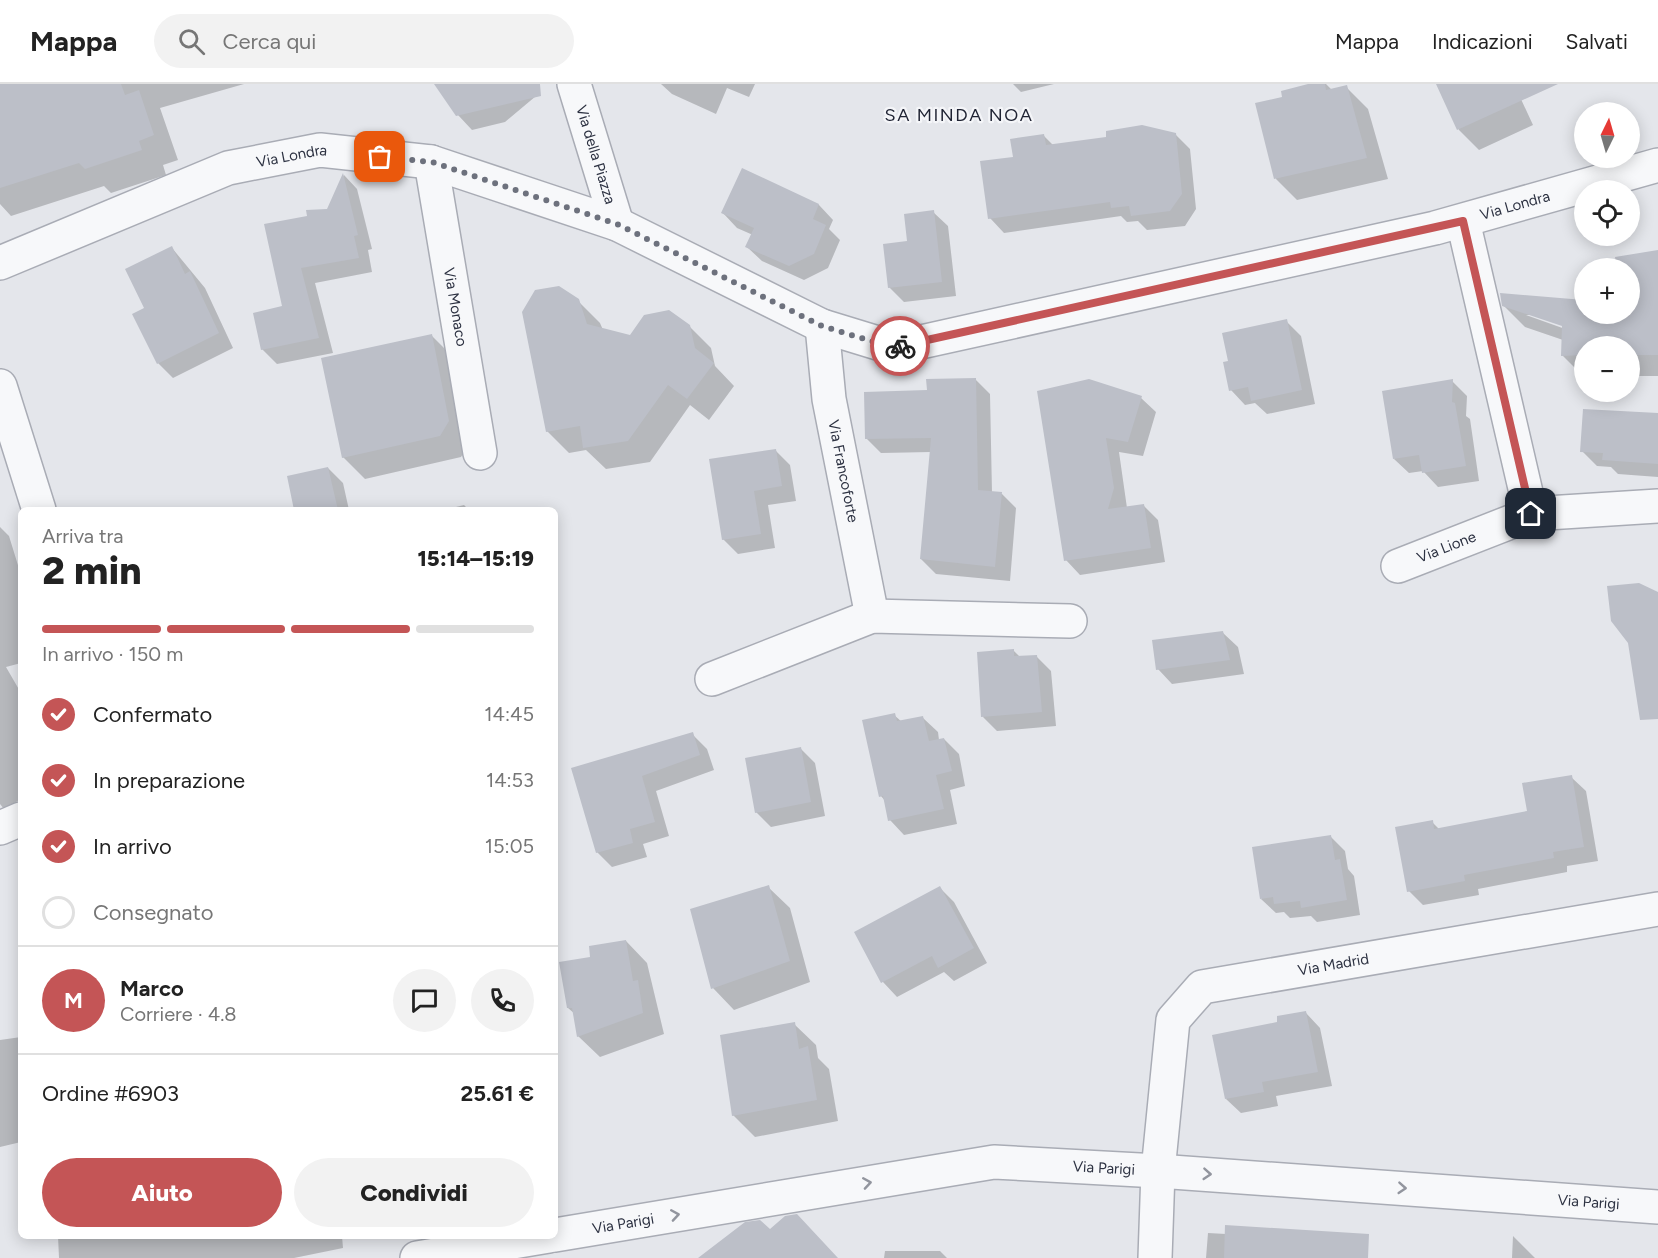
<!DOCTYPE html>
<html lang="it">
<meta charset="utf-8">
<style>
:root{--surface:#fff;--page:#f2f2f2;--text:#222;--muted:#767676;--line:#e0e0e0;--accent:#c45556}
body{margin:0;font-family:Figtree,sans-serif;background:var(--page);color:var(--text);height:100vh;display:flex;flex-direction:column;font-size:22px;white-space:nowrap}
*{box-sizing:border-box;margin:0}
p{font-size:20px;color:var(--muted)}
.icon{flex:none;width:33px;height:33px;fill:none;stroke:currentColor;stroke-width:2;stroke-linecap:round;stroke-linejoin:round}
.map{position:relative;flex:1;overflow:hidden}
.panel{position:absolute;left:18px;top:423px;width:540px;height:732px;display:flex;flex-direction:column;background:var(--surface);border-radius:9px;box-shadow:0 3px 15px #0003}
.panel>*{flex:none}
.needle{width:39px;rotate:5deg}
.fabs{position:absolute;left:1574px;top:18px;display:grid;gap:12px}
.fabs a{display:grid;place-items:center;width:66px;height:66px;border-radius:50%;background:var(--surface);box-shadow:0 3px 15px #0003;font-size:30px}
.pin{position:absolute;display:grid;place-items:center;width:51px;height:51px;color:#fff;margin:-26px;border-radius:12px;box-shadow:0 3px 9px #0006}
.courier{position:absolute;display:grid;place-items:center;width:60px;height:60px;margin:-30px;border:4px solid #c45556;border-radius:50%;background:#fff;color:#222;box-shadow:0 2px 8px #0007}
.overview em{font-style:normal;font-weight:800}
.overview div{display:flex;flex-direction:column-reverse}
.overview{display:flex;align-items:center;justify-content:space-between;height:102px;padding:0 24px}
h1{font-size:39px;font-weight:800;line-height:45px}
.bar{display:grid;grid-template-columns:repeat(4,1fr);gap:9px 6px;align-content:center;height:72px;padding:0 24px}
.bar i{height:8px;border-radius:4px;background:var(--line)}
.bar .active{background:var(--accent)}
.bar p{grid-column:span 4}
.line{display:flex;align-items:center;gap:15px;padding:0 24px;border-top:2px solid var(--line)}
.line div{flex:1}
.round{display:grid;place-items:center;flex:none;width:63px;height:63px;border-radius:32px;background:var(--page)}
ol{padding:0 24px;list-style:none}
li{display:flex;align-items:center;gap:18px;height:66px}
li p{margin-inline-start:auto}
li .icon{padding:6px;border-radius:50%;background:var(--accent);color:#fff;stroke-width:4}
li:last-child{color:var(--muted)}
li i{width:33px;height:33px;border:3px solid var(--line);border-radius:50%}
.primary-button{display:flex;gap:12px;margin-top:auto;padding:12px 24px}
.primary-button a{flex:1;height:69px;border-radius:36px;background:var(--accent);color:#fff;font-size:24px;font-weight:800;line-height:69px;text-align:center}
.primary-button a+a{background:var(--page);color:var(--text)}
header{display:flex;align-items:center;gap:36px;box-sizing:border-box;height:84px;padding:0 30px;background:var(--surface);border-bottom:2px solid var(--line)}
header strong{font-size:28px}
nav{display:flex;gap:33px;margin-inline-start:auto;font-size:21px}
.search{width:420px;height:54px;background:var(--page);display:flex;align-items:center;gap:15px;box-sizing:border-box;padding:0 21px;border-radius:33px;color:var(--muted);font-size:22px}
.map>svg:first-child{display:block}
</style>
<header>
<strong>Mappa</strong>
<div class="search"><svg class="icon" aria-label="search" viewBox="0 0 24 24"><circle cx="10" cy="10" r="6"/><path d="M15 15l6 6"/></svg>Cerca qui</div>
<nav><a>Mappa</a><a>Indicazioni</a><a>Salvati</a></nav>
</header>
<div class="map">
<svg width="1658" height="1174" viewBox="0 0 1658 1174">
<rect width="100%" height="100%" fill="#e4e6eb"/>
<path fill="#0003" fill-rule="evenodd" d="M0,0H244L160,24L178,76L163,81L166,91L111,109L104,102L11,132L0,120Z
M436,0H534L536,12L505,38L472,46L458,31Z
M661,0H755L749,13L727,4L716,30L672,10Z
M1013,0H1054L1021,8Z
M1314,0H1326L1332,6L1346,3L1368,25L1388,95L1297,116L1276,95L1284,14Z
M1438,0H1514L1533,41L1479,66L1459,46Z
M1175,50L1190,65L1196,125L1185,142L1147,146L1138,137L1127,138L1121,132L1004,149L990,134L1014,74L1044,52L1053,61L1108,54Z
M742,86L819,121L833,136L829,145L840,156L828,184L804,196L762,177L747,163L753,151L737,144L723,129Z
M344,91L357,105L372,165L368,166L372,188L315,199L333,269L277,280L262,265L283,223L309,133L328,126Z
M933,128L948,142L956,212L904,218L889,203Z
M172,164L205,204L233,264L173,294L158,279L146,224Z
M1658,168V292H1629V262H1584V293L1562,271L1563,256L1525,243L1503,221L1584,218V230H1629V184H1619L1617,175ZM1526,231H1534L1569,243L1568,246Z
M578,217L600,239L603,246L631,252L689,242L711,264L715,282L734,302L709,336L690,321L650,378L606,385L586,366L569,369L547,347Z
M1286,237L1301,252L1315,320L1267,330L1255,319L1245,321L1231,306Z
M432,252L453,273L470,359L461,373L365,395L343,373Z
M975,295L990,310L992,409L1002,410L1016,424L1010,497L936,490L921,475L931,368L881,369L866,354L928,308Z
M1452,297L1467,312L1466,332L1470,335L1479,397L1438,403L1423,387L1409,389L1394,375Z
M1039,308L1141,314L1156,328L1143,372L1119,368L1127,424L1143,421L1158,436L1165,478L1080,491L1066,476Z
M1658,330V393L1618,390L1611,383L1597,382L1582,367Z
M776,367L790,381L796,417L768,421L775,464L738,470L723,455Z
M328,384L343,399L349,426H296Z
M464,421L469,426H444Z
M0,443L9,452L21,491V579L6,583L21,609V715L4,725L0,720Z
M1223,549L1238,563L1244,590L1172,600L1158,585Z
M1013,566L1020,573L1036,572L1051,587L1056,642L997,647L983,633Z
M894,631L902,638L923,634L938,648L939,656L944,655L959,670L965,702L950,706L957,740L904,751L890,736L886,718L881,712Z
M692,650L707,665L714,686L656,707L669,752L643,760L647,773L612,783L597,768L573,685Z
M801,665L815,679L825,732L771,743L756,728Z
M1571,693L1586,707L1598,777L1567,782V788L1478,805L1479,811L1423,821L1409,807L1432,738L1440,746L1529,729Z
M1330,752L1345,767L1348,785L1354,792L1360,831L1317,838L1311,832L1290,834L1284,828L1276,829L1261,815Z
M768,803L790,824L810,898L734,926L713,904Z
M940,804L954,818L987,879L954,897L944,888L897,913L883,898L856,849Z
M626,857L647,879L664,950L600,973L578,952L575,930L568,924L592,874Z
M1306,929L1320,944L1332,1002L1276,1012L1278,1022L1241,1029L1226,1015L1279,940Z
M794,940L816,961L818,974L829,985L838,1037L755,1053L733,1031Z
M21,953V1058L0,1063V956Z
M1208,1149L1226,1150L1346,1174H1206Z
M58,1152H342L343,1164L294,1174H59Z
M1513,1152L1535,1174H1512Z
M885,1167H940L947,1174H884Z"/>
<path fill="#bcbfc8" d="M0,0H121L125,11L139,6L154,51L139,57L142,66L85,85L79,79L0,104Z
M434,0H540L541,12L456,32Z
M1308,0H1325L1326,6L1347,1L1367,74L1274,95L1255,19L1282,13L1281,7Z
M1436,0H1558L1457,46Z
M1142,41L1176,49L1182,110L1170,127L1131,132L1129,122L1111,124L1110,118L988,135L980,77L1013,73L1010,55L1044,50L1046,61L1106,53V47Z
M742,84L819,120L813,135L826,141L814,170L789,182L745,163L754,144L721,129Z
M343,89L358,151L354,152L359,174L301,184L319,254L261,266L253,229L282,222L264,140L307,132L306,126L327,125Z
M934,126L942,198L888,204L883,160L907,157L904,130Z
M172,162L185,190L190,187L219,249L157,280L132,230L144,224L125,185Z
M1658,166V271H1629V262H1584V271L1561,272L1562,242L1502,222L1500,209L1584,216V230H1629V184H1617L1615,173Z
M559,202L579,215L587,240L630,251L644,231L669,226L690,241L695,264L714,279L687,315L668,301L628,357L583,364L580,342L546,348L522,228L535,206Z
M1287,235L1302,306L1251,317L1248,303L1229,307L1223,278L1228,277L1222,249Z
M432,250L449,337L440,352L342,374L321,274Z
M976,294L978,406L1002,408L995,483L920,475L931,354L865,355L864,308L927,306L926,295Z
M1089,295L1142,312L1128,358L1106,354L1114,404L1108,425L1144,420L1151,464L1064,477L1037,307Z
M1453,295L1452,318L1455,319L1466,382L1422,389L1419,371L1393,375L1382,307Z
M1583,325L1658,329V380L1602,376L1603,369L1580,368Z
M776,365L782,402L754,407L761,450L722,456L709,375Z
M328,383L338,426H294L287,392Z
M1639,499L1658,508V635L1640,636L1628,559L1611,537L1607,502Z
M1223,547L1230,576L1156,586L1152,556Z
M1014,565V572L1037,571L1042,628L981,633L977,568Z
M895,629L897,637L923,632L929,657L944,654L952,687L936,691L944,725L888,737L883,712L879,713L862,636Z
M693,648L700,671L642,692L655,738L630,745L633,759L596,769L571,684Z
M801,663L811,718L755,729L745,674Z
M1572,691L1584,763L1553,768L1554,774L1464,791L1465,797L1407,808L1395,743L1433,736L1434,745L1527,727L1522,699Z
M1331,751L1335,776L1340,775L1347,816L1301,824L1300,817L1274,820L1273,813L1260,815L1252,763Z
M769,801L790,877L711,905L690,825Z
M940,802L974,864L938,884L932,872L881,899L854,848Z
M626,856L633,897L638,896L643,929L577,953L572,924H567L559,878L590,873L589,862Z
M1306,927L1318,988L1262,998L1264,1008L1225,1015L1212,951L1277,938V932Z
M795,938L799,965L808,962L817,1016L732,1032L720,951Z
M797,1130L838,1174H698L745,1138L760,1136L770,1145L785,1132Z
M1225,1141L1369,1150L1368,1174H1224Z"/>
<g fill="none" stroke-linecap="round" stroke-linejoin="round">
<defs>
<g id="minor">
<path id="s1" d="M574,0L617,140"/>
<path id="s2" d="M431,78L480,369"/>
<path d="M1463,137L1531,430"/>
<path id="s3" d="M0,179L228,84L320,66L431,78L617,140L822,242L894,264L1435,144L1658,81"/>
<path id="s4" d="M822,242L829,315L872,532"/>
<path d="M0,302L39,426"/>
<path id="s5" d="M1398,482L1531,430L1658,422"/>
<path d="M712,595L872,532L1070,537"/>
<path d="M0,744L21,735"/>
<path id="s6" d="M555,1151L994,1078L1158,1087L1658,1123"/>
<path d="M417,1174L549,1152"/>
<path id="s7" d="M1155,1174L1158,1087L1173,936L1202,903L1658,825"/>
</g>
</defs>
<use href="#minor" stroke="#a9acb5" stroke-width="36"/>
<use href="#minor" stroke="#f7f8fa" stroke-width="33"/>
</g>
<defs><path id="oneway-chevron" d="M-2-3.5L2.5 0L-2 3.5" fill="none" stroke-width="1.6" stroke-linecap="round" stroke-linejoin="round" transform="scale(1.5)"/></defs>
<g stroke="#92959e">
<use href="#oneway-chevron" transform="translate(1207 1090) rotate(4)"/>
<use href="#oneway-chevron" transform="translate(867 1099) rotate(-9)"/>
<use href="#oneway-chevron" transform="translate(1402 1104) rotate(4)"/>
<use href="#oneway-chevron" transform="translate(675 1131) rotate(-9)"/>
</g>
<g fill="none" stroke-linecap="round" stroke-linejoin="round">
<path stroke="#6d717d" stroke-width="6" stroke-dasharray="0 10.8" d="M380,73L432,78L617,140L822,242L894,264L900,262"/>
<path stroke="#c45556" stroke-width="8" d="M900,262L1463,137L1531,430"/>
</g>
<g text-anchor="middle" stroke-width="4.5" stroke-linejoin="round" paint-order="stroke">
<g font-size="15" fill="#2d3242" stroke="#f4f5f8">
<text dy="5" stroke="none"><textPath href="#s1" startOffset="74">Via della Piazza</textPath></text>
<text dy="5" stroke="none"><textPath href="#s3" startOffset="312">Via Londra</textPath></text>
<text dy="5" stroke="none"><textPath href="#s3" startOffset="1590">Via Londra</textPath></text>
<text dy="5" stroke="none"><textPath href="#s2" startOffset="147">Via Monaco</textPath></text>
<text dy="5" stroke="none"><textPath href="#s4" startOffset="147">Via Francoforte</textPath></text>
<text dy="5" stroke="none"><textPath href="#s5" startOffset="52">Via Lione</textPath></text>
<text dy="5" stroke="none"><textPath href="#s7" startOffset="416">Via Madrid</textPath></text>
<text dy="5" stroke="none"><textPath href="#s6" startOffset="555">Via Parigi</textPath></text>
<text dy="5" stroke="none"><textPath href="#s6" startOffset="1041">Via Parigi</textPath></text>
<text dy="5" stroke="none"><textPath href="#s6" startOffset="69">Via Parigi</textPath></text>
</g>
<g font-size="18" letter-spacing="1.5" fill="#1f2333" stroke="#f4f5f8">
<text x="959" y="37">SA MINDA NOA</text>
</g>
</g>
</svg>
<div class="fabs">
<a><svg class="needle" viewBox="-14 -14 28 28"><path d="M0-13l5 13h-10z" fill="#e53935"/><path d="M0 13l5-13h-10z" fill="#767676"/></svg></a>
<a><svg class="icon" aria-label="locate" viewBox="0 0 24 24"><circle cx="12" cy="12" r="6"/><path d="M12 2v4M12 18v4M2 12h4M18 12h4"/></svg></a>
<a>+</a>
<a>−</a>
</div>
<div class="pin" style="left:380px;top:73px;background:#ea580c"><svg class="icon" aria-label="bag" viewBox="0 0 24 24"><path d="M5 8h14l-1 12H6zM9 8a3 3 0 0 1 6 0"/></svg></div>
<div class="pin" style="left:1531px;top:430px;background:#1f2937"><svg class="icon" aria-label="home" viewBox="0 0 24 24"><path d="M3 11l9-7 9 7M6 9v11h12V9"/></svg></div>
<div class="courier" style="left:900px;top:262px"><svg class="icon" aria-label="bike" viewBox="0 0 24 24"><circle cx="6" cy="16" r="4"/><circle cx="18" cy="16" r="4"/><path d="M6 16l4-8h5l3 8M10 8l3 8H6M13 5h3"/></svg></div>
<section class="panel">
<div class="overview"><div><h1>2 min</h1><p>Arriva tra</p></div><em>15:14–15:19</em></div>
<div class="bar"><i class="active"></i><i class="active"></i><i class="active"></i><i></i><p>In arrivo · 150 m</p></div>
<ol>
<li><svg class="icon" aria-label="check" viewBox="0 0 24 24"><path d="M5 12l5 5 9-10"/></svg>Confermato<p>14:45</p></li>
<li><svg class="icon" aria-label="check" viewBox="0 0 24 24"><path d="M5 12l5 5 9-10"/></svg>In preparazione<p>14:53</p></li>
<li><svg class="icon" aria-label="check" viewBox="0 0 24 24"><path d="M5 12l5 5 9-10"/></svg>In arrivo<p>15:05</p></li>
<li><i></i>Consegnato</li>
</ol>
<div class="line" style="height:108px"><b class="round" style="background:var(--accent);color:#fff">M</b><div><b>Marco</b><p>Corriere · 4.8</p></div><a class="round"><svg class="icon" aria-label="chat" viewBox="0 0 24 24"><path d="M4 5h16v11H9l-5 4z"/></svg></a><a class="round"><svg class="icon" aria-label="phone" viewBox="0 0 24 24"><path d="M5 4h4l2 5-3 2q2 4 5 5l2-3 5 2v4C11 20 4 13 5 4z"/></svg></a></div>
<div class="line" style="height:78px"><div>Ordine #6903</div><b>25.61 €</b></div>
<div class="primary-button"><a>Aiuto</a><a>Condividi</a></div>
</section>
</div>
